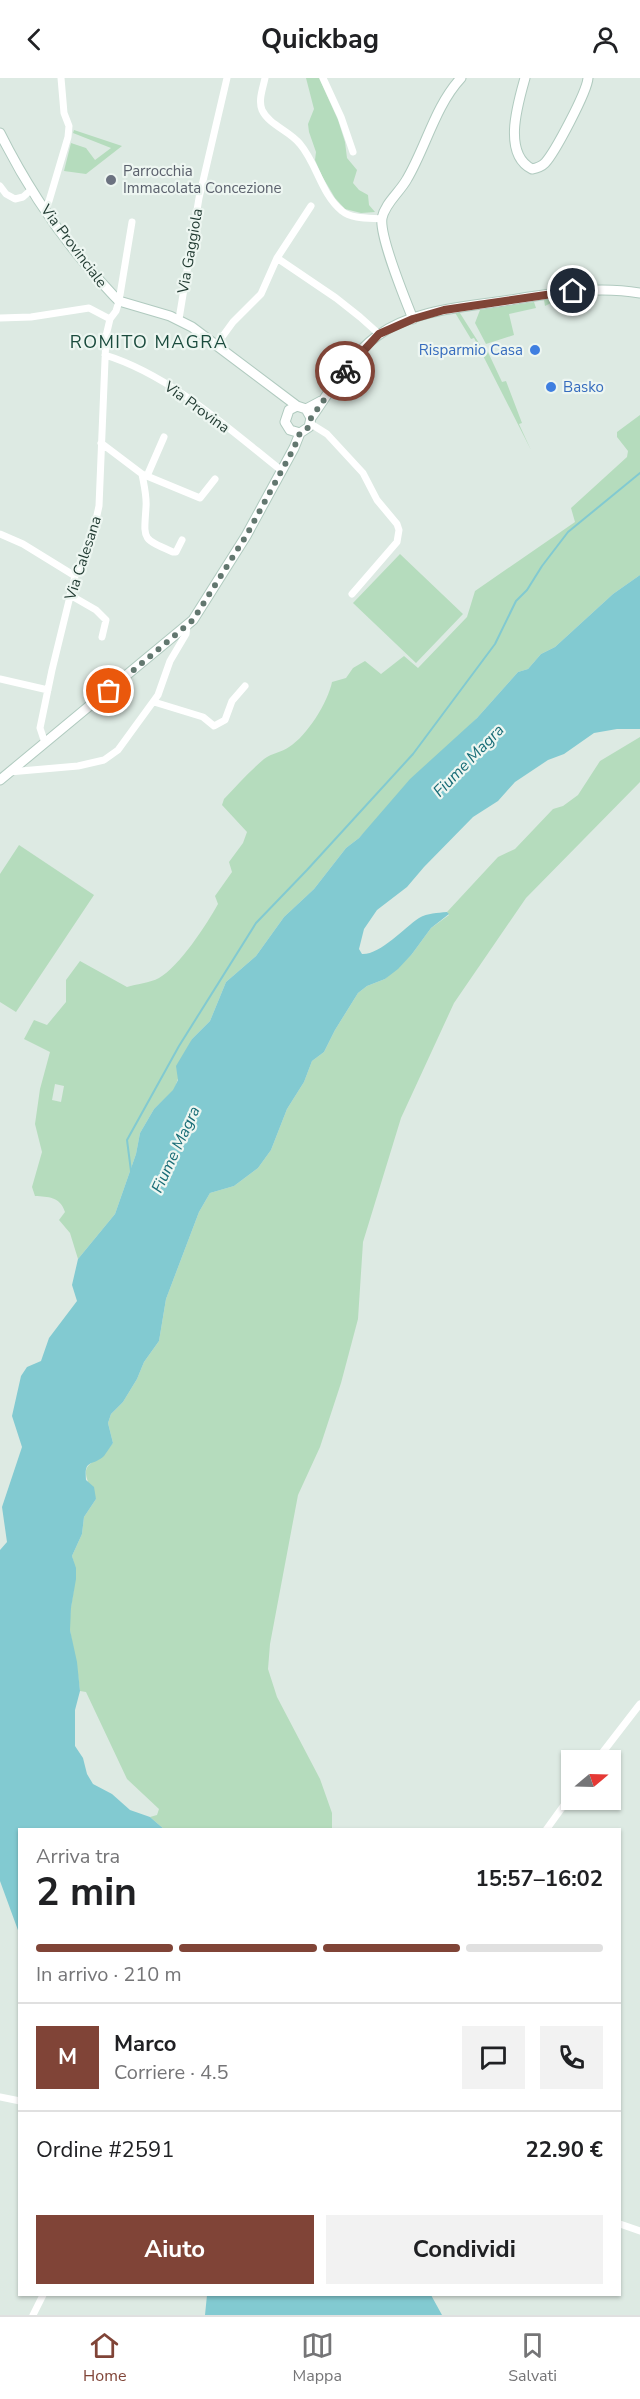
<!DOCTYPE html>
<html lang="it">
<meta charset="utf-8">
<style>
:root{--surface:#fff;--page:#f2f2f2;--text:#202124;--muted:#757577;--line:#e0e0e0;--accent:#804437}
body{margin:0;font-family:"Nunito Sans",sans-serif;background:var(--page);color:var(--text);height:100vh;display:flex;flex-direction:column;font-size:22px;white-space:nowrap}
*{box-sizing:border-box;margin:0}
p{font-size:20px;color:var(--muted)}
.icon{flex:none;width:33px;height:33px;fill:none;stroke:currentColor;stroke-width:2;stroke-linecap:round;stroke-linejoin:round}
.map{position:relative;flex:1;overflow:hidden}
.panel{position:absolute;left:18px;top:1750px;width:603px;height:468px;display:flex;flex-direction:column;background:var(--surface);border-radius:0px;box-shadow:0 2px 4px #0004}
.panel>*{flex:none}
.needle{width:39px;rotate:71deg}
.tools{position:absolute;left:561px;top:1672px;display:grid;gap:12px}
.tools a{display:grid;place-items:center;width:60px;height:60px;border-radius:0px;background:var(--surface);box-shadow:0 2px 4px #0004;font-size:30px}
.pin{position:absolute;display:grid;place-items:center;width:51px;height:51px;color:#fff;margin:-26px;border:3px solid #fff;border-radius:50%;box-shadow:0 2px 6px #0007}
.courier{position:absolute;display:grid;place-items:center;width:60px;height:60px;margin:-30px;border:4px solid #804437;border-radius:50%;background:#fff;color:#222;box-shadow:0 2px 8px #0007}
.headline em{font-style:normal;font-weight:700}
.headline div{display:flex;flex-direction:column-reverse}
.headline{display:flex;align-items:center;justify-content:space-between;height:102px;padding:0 18px}
h1{font-size:39px;font-weight:700;line-height:45px}
.bar{display:grid;grid-template-columns:repeat(4,1fr);gap:9px 6px;align-content:center;height:72px;padding:0 18px}
.bar i{height:8px;border-radius:4px;background:var(--line)}
.bar .selected{background:var(--accent)}
.bar p{grid-column:span 4}
.line{display:flex;align-items:center;gap:15px;padding:0 18px;border-top:2px solid var(--line)}
.line div{flex:1}
.round{display:grid;place-items:center;flex:none;width:63px;height:63px;border-radius:0px;background:var(--page)}
.cta{display:flex;gap:12px;margin-top:auto;padding:12px 18px}
.cta a{flex:1;height:69px;border-radius:0px;background:var(--accent);color:#fff;font-size:24px;font-weight:700;line-height:69px;text-align:center}
.cta a+a{background:var(--page);color:var(--text)}
header{display:flex;justify-content:space-between;align-items:center;height:78px;padding:0 18px;background:var(--surface);font-size:27px;font-weight:700}
.menu{display:flex;justify-content:space-around;align-items:center;height:84px;border-top:2px solid var(--line);background:var(--surface);font-size:16px;color:var(--muted)}
.menu a{display:grid;justify-items:center;gap:3px}
.menu .selected{color:var(--accent)}
.map>svg:first-child{display:block}
</style>
<header><svg class="icon" aria-label="back" viewBox="0 0 24 24"><path d="M15 5l-7 7 7 7"/></svg>Quickbag<svg class="icon" aria-label="person" viewBox="0 0 24 24"><circle cx="12" cy="8" r="4"/><path d="M4 21q1-7 8-7t8 7"/></svg></header>
<div class="map">
<svg width="640" height="2237" viewBox="0 0 640 2237">
<rect width="100%" height="100%" fill="#ddeae3"/>
<path fill="#b5dcbd" fill-rule="evenodd" d="M306,0H319L338,42L345,64L347,80L357,92L353,105L359,112L368,117L369,127L375,134L361,135L345,131L335,120L322,98L315,82L316,74L309,54L308,46L314,31Z
M74,52L122,68L86,96L64,93L71,65L86,70L95,82L111,70L73,55Z
M562,219L591,220L558,228L551,225L545,228L544,222Z
M534,224L536,230L509,236L514,257L486,266L475,245L480,232Z
M458,232L484,273L487,272L502,304L506,303L522,345L519,346L531,372L474,260L471,261L454,233Z
M640,337V497L613,516L555,569L541,576L528,591L518,594L477,640L359,760L346,770L314,811L284,839L256,878L226,904L210,943L192,961L174,1012L154,1031L140,1055L136,1076L115,1136L78,1181L70,1155L59,1142L65,1134C60,1118 48,1119 35,1118L32,1109L42,1074L35,1046L40,1011L50,974L24,961L34,942L47,947L66,924V902L80,883L127,909C136,906 150,905 159,900C179,889 207,846 218,826L215,818L232,794L229,784L243,765L247,754L222,727L224,721C237,707 250,693 264,681C272,675 282,674 289,669C307,658 328,624 332,604L346,600L353,590L365,583L381,596L404,578L418,590L467,539L475,513L575,444L571,430L627,379L628,373L617,359V354ZM55,1006L64,1008L61,1024L52,1022Z
M400,476L463,536L416,585L353,525Z
M640,659V704L526,820L454,925L401,1040L363,1164L358,1241L341,1305L320,1369L298,1417L270,1566L268,1591L277,1619L320,1701L332,1735V1752H165L150,1739L157,1737L159,1731L127,1701L86,1614L80,1613C78,1592 73,1572 70,1552C68,1526 80,1503 72,1478L82,1456L84,1439L96,1421C74,1379 92,1393 113,1365L108,1345L111,1336L123,1324L137,1301L144,1284L159,1263L166,1221L199,1134L210,1115L234,1108L258,1090L271,1072L287,1031L304,1004L312,983L324,974L335,952L358,915L367,908L385,901L412,876L431,850L449,837L447,834L498,779L515,771L553,731L563,728L578,717L600,683Z
M19,767L94,817L16,934L0,924V796Z"/>
<path fill="#82cad1" d="M640,497V651H617L594,655L564,676L548,682L515,704L498,723L473,739L424,789L407,809L377,832L364,851L359,871L362,876C380,877 404,850 419,840C428,835 437,835 447,834L449,836L431,850L412,876L398,891L385,901L367,908L358,915L335,952L324,974L312,983L304,1004L287,1031L271,1072L258,1090L234,1108L210,1115L199,1134L166,1221L159,1263L144,1284L137,1301L123,1324L111,1336L108,1345L113,1365C110,1369 107,1374 104,1378C92,1389 84,1380 86,1402L94,1409L96,1421L84,1439L82,1456L72,1478L76,1490V1501L71,1530L70,1552L77,1584L80,1613L75,1632V1668L83,1680L87,1696L93,1706L112,1716L130,1732L150,1739L165,1752H20L19,1855L0,1803V1472L7,1464L2,1429L22,1369L12,1338L21,1298L27,1289L41,1283L49,1260L77,1223L72,1207L78,1181L115,1136L136,1076L140,1055L154,1031L173,1012L178,1002L176,988L192,961L210,943L226,904L256,878L284,839L314,811L346,770L359,760L410,701L477,640L518,594L528,591L541,576L555,569L613,516Z
M207,2217H431L442,2237H205Z"/>
<g fill="none" stroke-linecap="round" stroke-linejoin="round">
<path stroke="#82cad1" stroke-width="2" d="M131,1093L127,1062L179,968L256,845L307,792L413,676L495,566L516,523L527,512L542,488L568,454L640,395"/>
<defs>
<path id="secondary" d="M525,0C518,25 502,76 532,91C537,90 541,89 545,85C555,74 587,14 588,0
M0,55C29,113 68,170 113,217L119,223L170,238L192,249L297,328
M413,241C405,221 379,158 382,140C385,125 400,114 407,101C426,69 435,28 461,0
M306,331L311,340L309,349L300,355L290,352L285,344L289,332L297,328L306,331L321,323
M311,340C331,312 349,279 377,258C412,232 463,229 504,223C549,216 595,207 640,215
M0,702L193,542L246,458L294,370L300,355"/>
</defs>
<use href="#secondary" stroke="#b0cabf" stroke-width="11"/>
<path stroke="#fff" stroke-width="7" d="M265,0C263,10 258,22 262,32C269,47 290,53 300,66C317,86 321,116 342,133C351,141 370,140 382,141
M323,0L341,39L353,74
M0,108L6,116L15,121L23,119L32,111
M45,130L49,123L68,59L69,48L64,35L61,0
M277,180L336,220L360,239L379,256
M0,240L31,239L89,230L110,241
M179,241L199,120L227,0
M217,266L233,244L261,216L277,180L311,128
M105,277C170,297 229,351 282,393
M311,346L327,356L363,395L377,422L397,446L399,452L397,464L352,516
M101,365L142,396L200,420L215,401
M142,396C144,407 147,419 146,429C144,462 141,460 173,474H176L182,462
M147,398L164,359
M0,456L23,466L75,498
M70,517L96,532L106,542L102,559
M0,601L48,612
M154,624L203,639L214,648L225,642L232,623L245,608
M45,665L40,650L52,592L75,498L95,446L99,428L106,258L110,241L116,233L119,223L132,144
M9,694L78,688L104,682L118,672L158,617L170,583L186,556L187,548
M596,1683L640,1626
M546,1752L572,1716
M0,2019L20,2023
M620,2146L640,2153
M33,2237L43,2217"/>
<use href="#secondary" stroke="#fff" stroke-width="9"/>
</g>
<g fill="none" stroke-linecap="round" stroke-linejoin="round">
<path stroke="#62776f" stroke-width="6" stroke-dasharray="0 10.8" d="M109,613L193,542L246,458L294,370L300,355L309,349L311,340L345,293"/>
<path stroke="#804437" stroke-width="8" d="M345,293L379,256L413,241L444,232L573,213"/>
</g>
<circle fill="#6b7280" stroke="#edf6f1" stroke-width="2" cx="111" cy="102" r="6"/>
<g fill="#3f7fe0" stroke="#edf6f1" stroke-width="2">
<circle cx="535" cy="272" r="6"/>
<circle cx="551" cy="309" r="6"/>
</g>
<g text-anchor="middle" stroke-width="4.5" stroke-linejoin="round" paint-order="stroke">
<g font-size="15" fill="#5b616d" stroke="#edf6f1" text-anchor="start">
<text x="123" y="98">Parrocchia<tspan x="123" dy="17">Immacolata Concezione</tspan></text>
</g>
<g font-size="15" fill="#1f3930" stroke="#edf6f1">
<text transform="translate(74 168) rotate(53)" y="5">Via Provinciale</text>
<text transform="translate(190 173) rotate(-80)" y="5">Via Gaggiola</text>
<text transform="translate(197 329) rotate(36)" y="5">Via Provina</text>
<text transform="translate(83 480) rotate(-72)" y="5">Via Calesana</text>
</g>
<g font-size="15" fill="#366cbe" stroke="#edf6f1" text-anchor="end">
<text x="523" y="277">Risparmio Casa</text>
<text x="563" y="314" text-anchor="start">Basko</text>
</g>
<g font-size="16" font-style="italic" fill="#186c76" stroke="#edf6f1">
<text transform="translate(468 682) rotate(-46)" y="6">Fiume Magra</text>
<text transform="translate(175 1071) rotate(-65)" y="6">Fiume Magra</text>
</g>
<g font-size="18" letter-spacing="1.5" fill="#1a4b3d" stroke="#edf6f1">
<text x="149" y="270">ROMITO MAGRA</text>
</g>
</g>
</svg>
<div class="tools">
<a><svg class="needle" viewBox="-14 -14 28 28"><path d="M0-13l5 13h-10z" fill="#e53935"/><path d="M0 13l5-13h-10z" fill="#757577"/></svg></a>
</div>
<div class="pin" style="left:109px;top:613px;background:#ea580c"><svg class="icon" aria-label="bag" viewBox="0 0 24 24"><path d="M5 8h14l-1 12H6zM9 8a3 3 0 0 1 6 0"/></svg></div>
<div class="pin" style="left:573px;top:213px;background:#1f2937"><svg class="icon" aria-label="home" viewBox="0 0 24 24"><path d="M3 11l9-7 9 7M6 9v11h12V9"/></svg></div>
<div class="courier" style="left:345px;top:293px"><svg class="icon" aria-label="bike" viewBox="0 0 24 24"><circle cx="6" cy="16" r="4"/><circle cx="18" cy="16" r="4"/><path d="M6 16l4-8h5l3 8M10 8l3 8H6M13 5h3"/></svg></div>
<section class="panel">
<div class="headline"><div><h1>2 min</h1><p>Arriva tra</p></div><em>15:57–16:02</em></div>
<div class="bar"><i class="selected"></i><i class="selected"></i><i class="selected"></i><i></i><p>In arrivo · 210 m</p></div>
<div class="line" style="height:108px"><b class="round" style="background:var(--accent);color:#fff">M</b><div><b>Marco</b><p>Corriere · 4.5</p></div><a class="round"><svg class="icon" aria-label="chat" viewBox="0 0 24 24"><path d="M4 5h16v11H9l-5 4z"/></svg></a><a class="round"><svg class="icon" aria-label="phone" viewBox="0 0 24 24"><path d="M5 4h4l2 5-3 2q2 4 5 5l2-3 5 2v4C11 20 4 13 5 4z"/></svg></a></div>
<div class="line" style="height:78px"><div>Ordine #2591</div><b>22.90 €</b></div>
<div class="cta"><a>Aiuto</a><a>Condividi</a></div>
</section>
</div>
<nav class="menu">
<a class="selected"><svg class="icon" aria-label="home" viewBox="0 0 24 24"><path d="M3 11l9-7 9 7M6 9v11h12V9"/></svg>Home</a>
<a><svg class="icon" aria-label="map" viewBox="0 0 24 24"><path d="M3 6l6-2 6 2 6-2v14l-6 2-6-2-6 2zM9 4v14M15 6v14"/></svg>Mappa</a>
<a><svg class="icon" aria-label="saved" viewBox="0 0 24 24"><path d="M7 4h10v16l-5-4-5 4z"/></svg>Salvati</a>
</nav>
